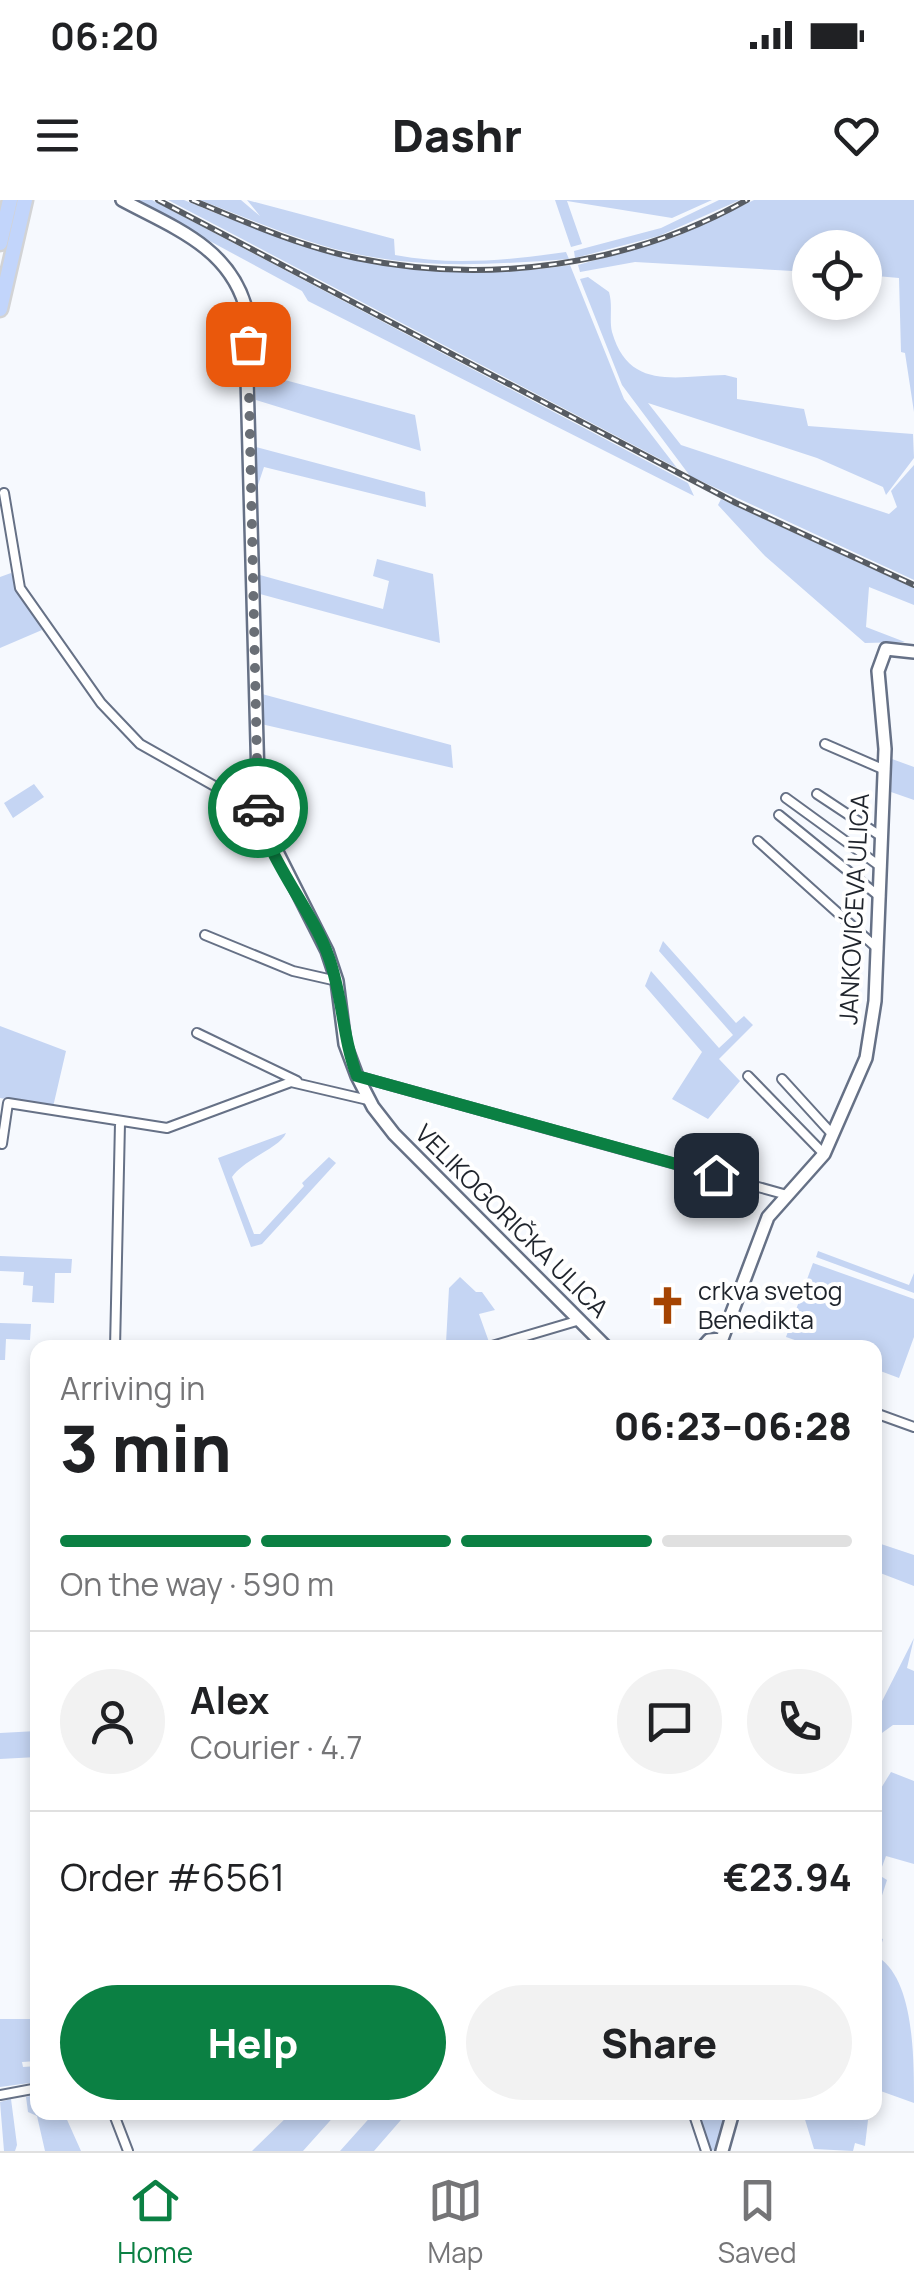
<!DOCTYPE html>
<meta charset="utf-8">
<style>
:root{--surface:#fff;--page:#f2f2f2;--text:#202124;--muted:#757577;--line:#e0e0e0;--accent:#0b8043}
body{margin:0;font-family:Manrope,sans-serif;background:var(--page);color:var(--text);height:100vh;display:flex;flex-direction:column;font-size:38px;white-space:nowrap}
*{box-sizing:border-box;margin:0}
p{font-size:32px;color:var(--muted)}
.icon{flex:none;width:55px;height:55px;fill:none;stroke:currentColor;stroke-width:2;stroke-linecap:round;stroke-linejoin:round}
.map{position:relative;flex:1;overflow:hidden}
.side{position:absolute;left:30px;top:1140px;width:852px;height:780px;display:flex;flex-direction:column;background:var(--surface);border-radius:20px;box-shadow:0 5px 15px #0003}
.side>*{flex:none}
.controls{position:absolute;left:792px;top:30px;display:grid;gap:20px}
.controls a{display:grid;place-items:center;width:90px;height:90px;border-radius:50%;background:var(--surface);box-shadow:0 5px 15px #0003;font-size:50px}
.pin{position:absolute;display:grid;place-items:center;width:85px;height:85px;color:#fff;margin:-42px;border-radius:20px;box-shadow:0 5px 15px #0006}
.courier{position:absolute;display:grid;place-items:center;width:100px;height:100px;margin:-50px;border:8px solid #0b8043;border-radius:50%;background:#fff;color:#222;box-shadow:0 2px 12px #0007}
.summary em{font-style:normal;font-weight:800}
.summary div{display:flex;flex-direction:column-reverse}
.summary{display:flex;align-items:center;justify-content:space-between;height:170px;padding:0 30px}
h1{font-size:65px;font-weight:800;line-height:75px}
.bar{display:grid;grid-template-columns:repeat(4,1fr);gap:15px 10px;align-content:center;height:120px;padding:0 30px}
.bar i{height:12px;border-radius:8px;background:var(--line)}
.bar .on{background:var(--accent)}
.bar p{grid-column:span 4}
.line{display:flex;align-items:center;gap:25px;padding:0 30px;border-top:2px solid var(--line)}
.line div{flex:1}
.round{display:grid;place-items:center;flex:none;width:105px;height:105px;border-radius:52px;background:var(--page)}
.cta{display:flex;gap:20px;margin-top:auto;padding:20px 30px}
.cta a{flex:1;height:115px;border-radius:60px;background:var(--accent);color:#fff;font-size:40px;font-weight:800;line-height:115px;text-align:center}
.cta a+a{background:var(--page);color:var(--text)}
.status{display:flex;justify-content:space-between;align-items:center;height:70px;padding:0 50px;background:var(--surface);direction:ltr}
.status svg{height:28px;fill:currentColor}
header{display:flex;justify-content:space-between;align-items:center;height:130px;padding:0 30px;background:var(--surface);font-size:45px;font-weight:800}
.tab-bar{display:flex;justify-content:space-around;align-items:center;height:140px;border-top:2px solid var(--line);background:var(--surface);font-size:28px;color:var(--muted)}
.tab-bar a{display:grid;justify-items:center;gap:5px}
.tab-bar .on{color:var(--accent)}
.map>svg:first-child{display:block}
</style>
<div class="status"><b>06:20</b><svg viewBox="0 0 49 12"><path d="M0 12V9h3v3zM5 12V6h3v6zM10 12V3h3v9zM15 12V0h3v12zM26 1h20v11H26zM47 4h2v5h-2z"/></svg></div>
<header><svg class="icon" aria-label="menu" viewBox="0 0 24 24"><path d="M4 6h16M4 12h16M4 18h16"/></svg>Dashr<svg class="icon" aria-label="heart" viewBox="0 0 24 24"><path d="M12 20l-8-8c-3-5 5-10 8-4 3-6 11-1 8 4z"/></svg></header>
<div class="map">
<svg width="914" height="1951" viewBox="0 0 914 1951">
<rect width="100%" height="100%" fill="#f6f9fe"/>
<path fill="#c5d5f3" d="M134,0H152L675,276L688,283L694,296L308,101L302,91Z
M168,0H184C322,58 419,87 570,65L624,199L677,268Z
M200,0H241L260,16L247,0L394,39L395,55C452,66 510,60 566,52L569,59C499,64 431,69 361,55C305,44 253,20 200,0Z
M555,0H712L672,18L567,1L582,44L571,47Z
M719,0H740L659,36L575,58L574,51L661,28Z
M754,0H914V212L905,153L901,152L899,78L865,75V48H810V72L635,62L580,72L578,65L678,36Z
M588,77L609,92C613,106 609,119 612,132C629,191 676,176 725,175L737,178V199L804,209L808,226L913,234L914,258L886,295L883,287L817,258L648,203L681,245L889,314L897,307L891,291L914,265V380L690,276L622,185L580,79Z
M255,172L415,215L421,251L256,200Z
M256,247L425,292L426,307L264,267L257,288Z
M721,299L914,388V405L869,387L866,427L905,442L865,443L765,356L718,305Z
M377,359L433,374L440,443L260,394V375L383,409L389,381L373,376Z
M11,373L42,430L0,448V377Z
M262,494L451,545L453,568L261,524Z
M892,559L914,567V600L891,592Z
M34,584L44,597L13,618L4,603Z
M663,741L736,823L744,816L753,825L719,859L740,881L708,919L672,899L702,852L645,786L651,771L719,848L733,835L659,751Z
M0,826L66,851L53,907L0,898Z
M286,933C281,947 246,958 232,977L254,1034H260L304,986L302,983L329,957L336,963L262,1044L251,1047L218,958Z
M818,1051L909,1085L914,1073V1093L816,1057Z
M0,1056L72,1059L71,1073H55L54,1103L32,1102L33,1086L23,1085L24,1072L0,1071Z
M813,1063L914,1099V1137L899,1178L875,1169V1148L815,1147L786,1137Z
M460,1077L476,1092H482L495,1110L479,1114L489,1142L442,1147L446,1143L449,1088Z
M0,1123L31,1124L30,1140L6,1139L5,1160H0Z
M875,1342L914,1355V1386L875,1371Z
M914,1438L907,1468L914,1471V1525H893L875,1538V1515Z
M37,1531V1557L0,1559V1533Z
M891,1572L914,1581V1664L886,1656L879,1675L887,1680L877,1711L875,1598Z
M875,1736L883,1739L878,1757C914,1780 914,1856 914,1903L875,1889Z
M0,1819H37V1861L22,1862L23,1867L37,1866V1882L0,1887Z
M37,1894L38,1912L64,1913L81,1951H45L37,1916L28,1912L26,1897Z
M11,1899L17,1945L15,1951H4L0,1902Z
M699,1912L728,1913L716,1951L711,1950Z
M291,1913H337L303,1951H252Z
M374,1913H407L374,1951H340Z
M803,1913H839L868,1920L865,1946L855,1943L853,1951L814,1949Z"/>
<g fill="none" stroke-linecap="round" stroke-linejoin="round">
<defs>
<path id="street" d="M4,293L20,388L101,503L140,544L234,597L258,619
M825,544L885,570
M817,594L882,637
M786,598L881,667
M779,615L880,697
M758,641L878,749
M205,735L293,771L337,781
M197,833L297,881
M357,876L787,995
M748,876L824,954
M782,879L833,935
M2,944L8,903L167,928L291,882L368,900
M492,1146L580,1120
M115,1148L120,923
M875,1213L914,1227
M0,1895L38,1888
M113,1912L128,1951
M693,1912L706,1951"/>
<path id="secondary" d="M122,0C172,27 227,46 245,105L259,616L327,751L337,781L345,844L357,876L373,907L394,934L607,1148
M722,1139L768,1017L824,954L866,858L875,801L885,549L878,471L886,449L914,452
M702,1148L709,1140L722,1139
M722,1951L733,1912"/>
<path id="highway" d="M0,43L10,0
M0,109L25,0"/>
</defs>
<use href="#street" stroke="#667186" stroke-width="12"/>
<use href="#secondary" stroke="#667186" stroke-width="16"/>
<use href="#highway" stroke="#d2d3d5" stroke-width="19"/>
<use href="#street" stroke="#fff" stroke-width="8"/>
<use href="#secondary" stroke="#fff" stroke-width="11"/>
<use href="#highway" stroke="#c2d5fb" stroke-width="14"/>
<defs>
<path id="rail" d="M158,0L736,303L914,385
M192,0C245,22 299,46 356,58C487,85 630,66 747,0"/>
</defs>
<use href="#rail" stroke="#575c63" stroke-width="6"/>
<use href="#rail" stroke="#fff" stroke-width="2.5" stroke-dasharray="8" stroke-linecap="butt"/>
</g>
<g fill="none" stroke-linecap="round" stroke-linejoin="round">
<path stroke="#6a6f76" stroke-width="10" stroke-dasharray="0 18" d="M248,144L258,608"/>
<path stroke="#0b8043" stroke-width="12" d="M258,608C264,655 311,708 328,755C343,795 342,837 357,876L716,975"/>
</g>
<defs>
<symbol id="church-bare" viewBox="-9 -9 18 18"><path d="M-1.2-6h2.4v3.5h3.3v2.4h-3.3V6h-2.4V-.1h-3.3v-2.4h3.3Z" fill="#a54402" stroke="#fff" stroke-width="2.5" paint-order="stroke"/></symbol>
</defs>
<g fill-rule="evenodd">
<use href="#church-bare" x="640" y="1078" width="55" height="55"/>
</g>
<g text-anchor="middle" stroke-width="8" stroke-linejoin="round" paint-order="stroke">
<g font-size="25" fill="#1f242c" stroke="#fff">
<text transform="translate(854 709) rotate(-87)" y="9">JANKOVIĆEVA ULICA</text>
<text transform="translate(512 1021) rotate(45)" y="9">VELIKOGORIČKA ULICA</text>
</g>
<g font-size="25" fill="#1f242c" stroke="#fff" text-anchor="start">
<text x="698" y="1100">crkva svetog<tspan x="698" dy="29">Benedikta</tspan></text>
</g>
</g>
</svg>
<div class="controls">
<a><svg class="icon" aria-label="locate" viewBox="0 0 24 24"><circle cx="12" cy="12" r="6"/><path d="M12 2v4M12 18v4M2 12h4M18 12h4"/></svg></a>
</div>
<div class="pin" style="left:248px;top:144px;background:#ea580c"><svg class="icon" aria-label="bag" viewBox="0 0 24 24"><path d="M5 8h14l-1 12H6zM9 8a3 3 0 0 1 6 0"/></svg></div>
<div class="pin" style="left:716px;top:975px;background:#1f2937"><svg class="icon" aria-label="home" viewBox="0 0 24 24"><path d="M3 11l9-7 9 7M6 9v11h12V9"/></svg></div>
<div class="courier" style="left:258px;top:608px"><svg class="icon" aria-label="car" viewBox="0 0 24 24"><path d="M5 17H2v-5l4-1 3-4h7l3 4 3 1v5h-3M9 17h6M6 11h13"/><circle cx="7" cy="17" r="2"/><circle cx="17" cy="17" r="2"/></svg></div>
<section class="side">
<div class="summary"><div><h1>3 min</h1><p>Arriving in</p></div><em>06:23–06:28</em></div>
<div class="bar"><i class="on"></i><i class="on"></i><i class="on"></i><i></i><p>On the way · 590 m</p></div>
<div class="line" style="height:180px"><a class="round"><svg class="icon" aria-label="person" viewBox="0 0 24 24"><circle cx="12" cy="8" r="4"/><path d="M4 21q1-7 8-7t8 7"/></svg></a><div><b>Alex</b><p>Courier · 4.7</p></div><a class="round"><svg class="icon" aria-label="chat" viewBox="0 0 24 24"><path d="M4 5h16v11H9l-5 4z"/></svg></a><a class="round"><svg class="icon" aria-label="phone" viewBox="0 0 24 24"><path d="M5 4h4l2 5-3 2q2 4 5 5l2-3 5 2v4C11 20 4 13 5 4z"/></svg></a></div>
<div class="line" style="height:130px"><div>Order #6561</div><b>€23.94</b></div>
<div class="cta"><a>Help</a><a>Share</a></div>
</section>
</div>
<nav class="tab-bar">
<a class="on"><svg class="icon" aria-label="home" viewBox="0 0 24 24"><path d="M3 11l9-7 9 7M6 9v11h12V9"/></svg>Home</a>
<a><svg class="icon" aria-label="map" viewBox="0 0 24 24"><path d="M3 6l6-2 6 2 6-2v14l-6 2-6-2-6 2zM9 4v14M15 6v14"/></svg>Map</a>
<a><svg class="icon" aria-label="saved" viewBox="0 0 24 24"><path d="M7 4h10v16l-5-4-5 4z"/></svg>Saved</a>
</nav>
